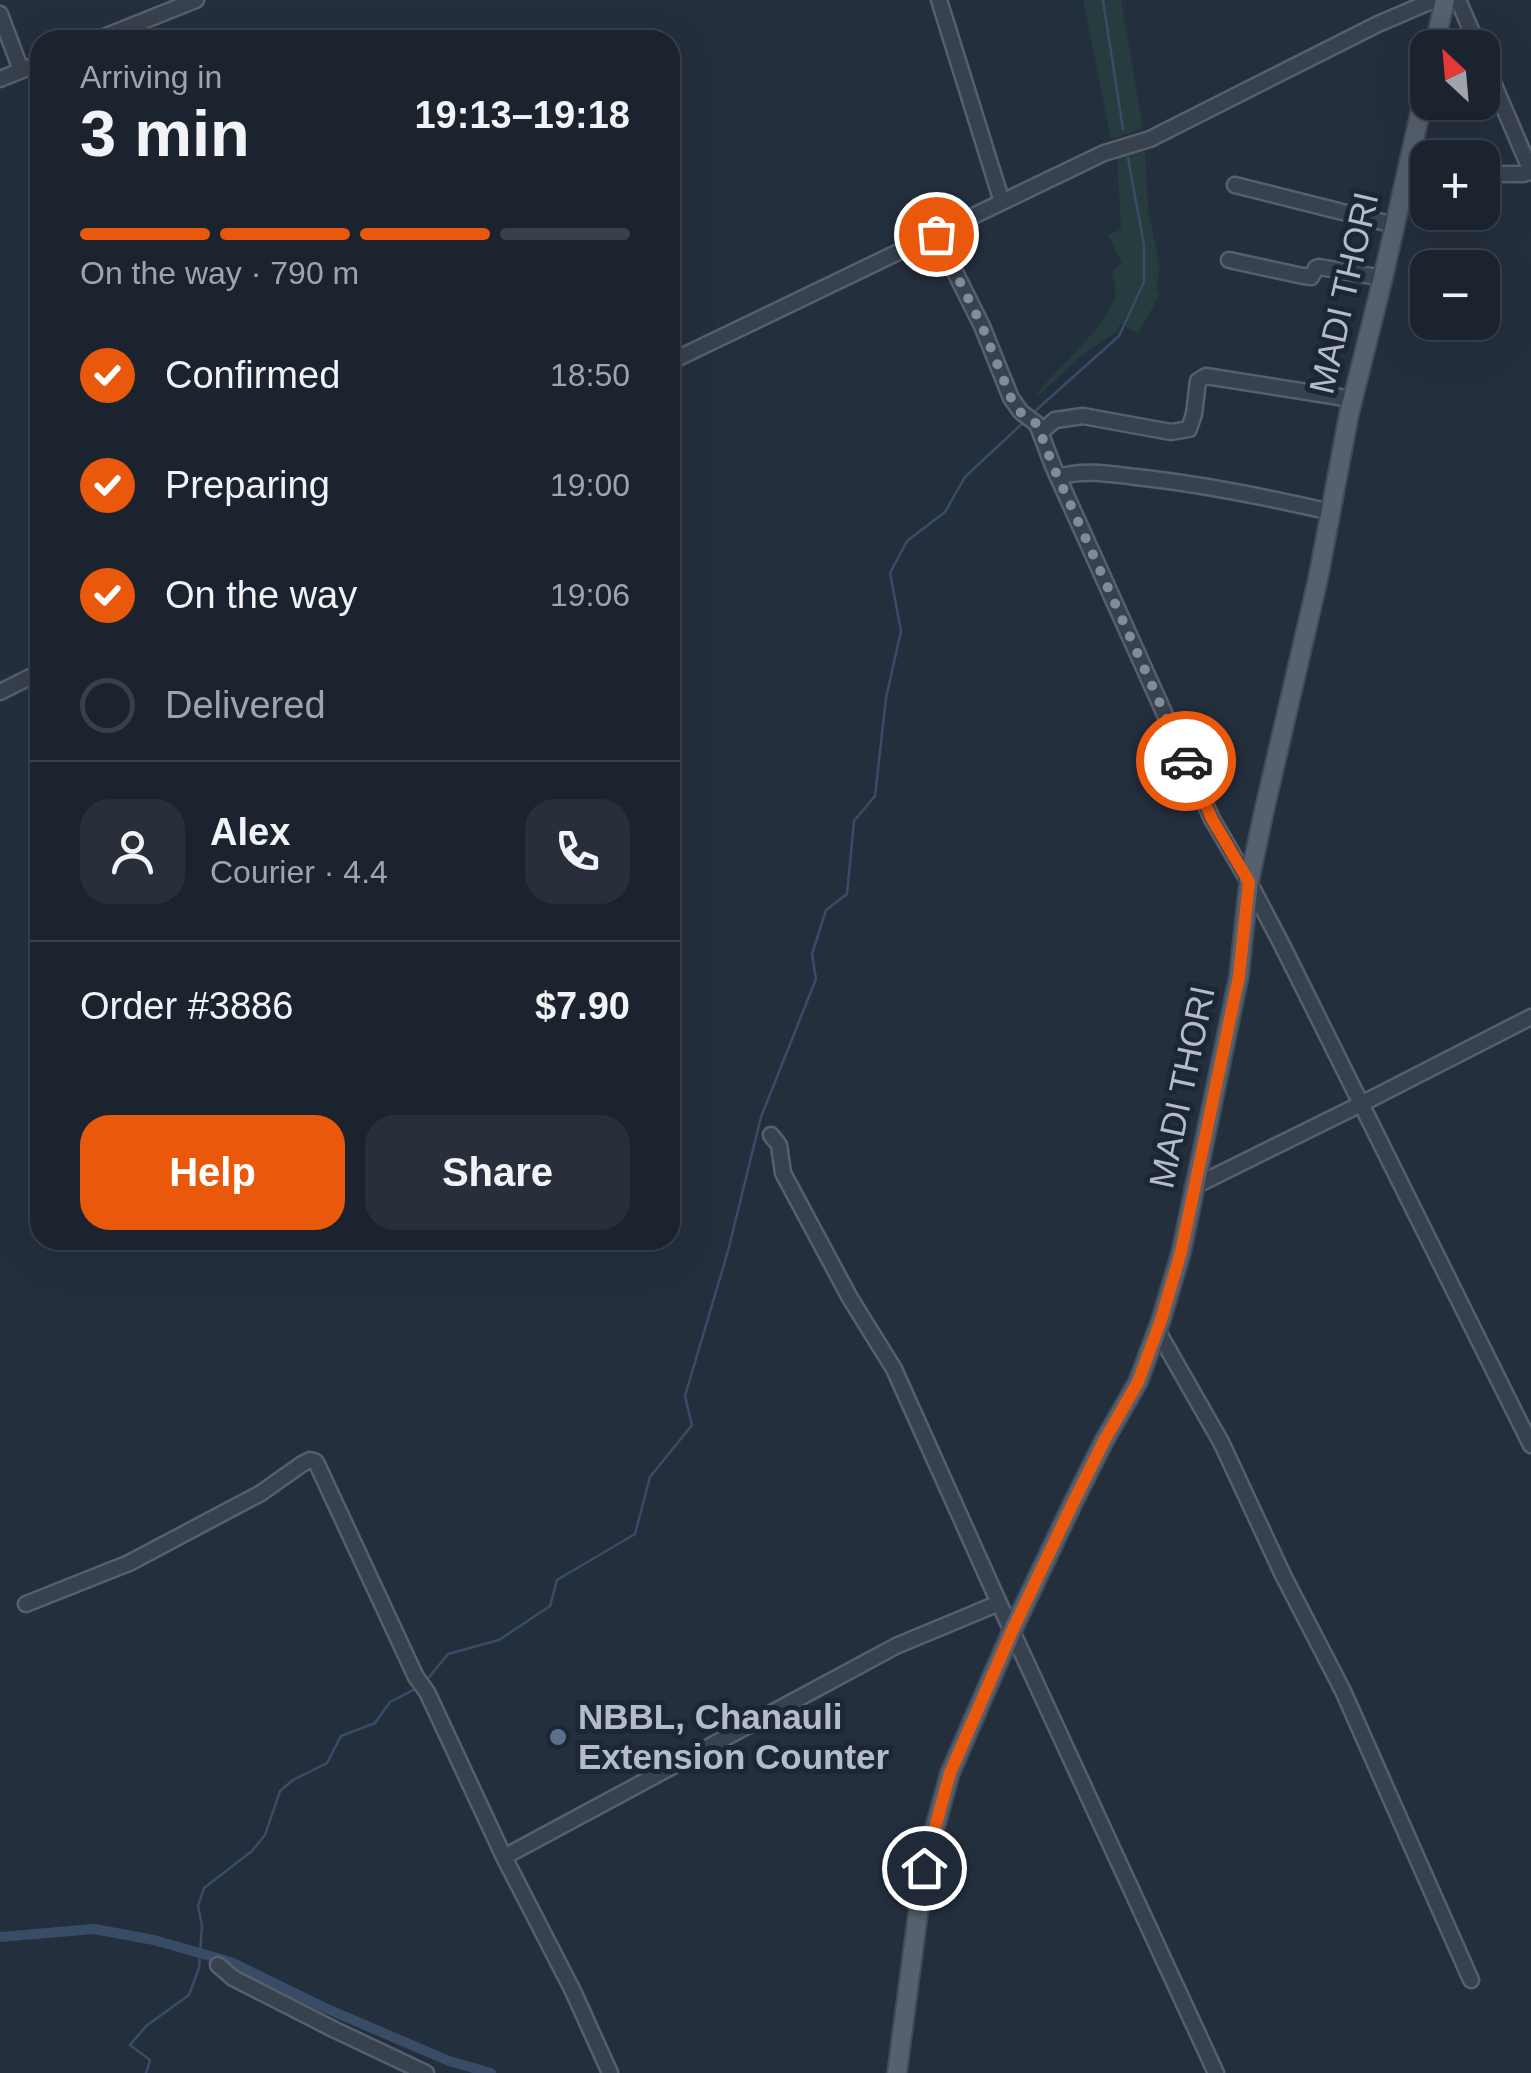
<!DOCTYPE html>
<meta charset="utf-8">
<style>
:root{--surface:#1b232e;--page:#282f3a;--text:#f1f3f6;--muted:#a0a4aa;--line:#39404a;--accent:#ea580c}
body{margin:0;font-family:Helvetica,sans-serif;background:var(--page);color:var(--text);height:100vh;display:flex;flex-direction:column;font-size:38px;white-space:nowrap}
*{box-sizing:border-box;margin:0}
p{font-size:32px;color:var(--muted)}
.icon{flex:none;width:55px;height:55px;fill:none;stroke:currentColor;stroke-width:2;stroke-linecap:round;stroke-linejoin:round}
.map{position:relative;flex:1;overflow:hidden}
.drawer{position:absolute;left:30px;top:30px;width:650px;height:1220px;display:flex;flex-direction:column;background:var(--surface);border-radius:30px;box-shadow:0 10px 40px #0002,0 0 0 2px var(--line)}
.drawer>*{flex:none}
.needle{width:65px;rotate:334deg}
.buttons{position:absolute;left:1410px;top:30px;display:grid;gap:20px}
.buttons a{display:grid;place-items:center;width:90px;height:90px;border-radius:20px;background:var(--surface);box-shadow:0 10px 40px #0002,0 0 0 2px var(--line);font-size:50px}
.pin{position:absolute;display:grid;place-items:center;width:85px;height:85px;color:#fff;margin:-42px;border:5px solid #fff;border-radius:50%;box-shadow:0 2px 10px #0007}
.courier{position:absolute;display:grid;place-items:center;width:100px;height:100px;margin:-50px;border:8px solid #ea580c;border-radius:50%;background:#fff;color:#222;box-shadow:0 2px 12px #0007}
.overview em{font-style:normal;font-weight:600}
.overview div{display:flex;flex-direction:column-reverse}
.overview{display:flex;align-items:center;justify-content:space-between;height:170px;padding:0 50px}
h1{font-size:65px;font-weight:600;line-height:75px}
.bar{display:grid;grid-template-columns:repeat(4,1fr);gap:15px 10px;align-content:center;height:120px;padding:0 50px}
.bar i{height:12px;border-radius:8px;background:var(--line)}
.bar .current{background:var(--accent)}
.bar p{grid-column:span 4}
.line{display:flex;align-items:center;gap:25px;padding:0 50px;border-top:2px solid var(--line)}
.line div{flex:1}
.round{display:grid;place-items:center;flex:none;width:105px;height:105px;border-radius:30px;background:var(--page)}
ol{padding:0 50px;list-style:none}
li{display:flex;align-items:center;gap:30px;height:110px}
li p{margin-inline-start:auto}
li .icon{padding:10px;border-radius:50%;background:var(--accent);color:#fff;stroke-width:4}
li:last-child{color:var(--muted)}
li i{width:55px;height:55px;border:5px solid var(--line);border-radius:50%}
.cta{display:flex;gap:20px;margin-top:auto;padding:20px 50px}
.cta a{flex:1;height:115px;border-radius:30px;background:var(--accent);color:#fff;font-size:40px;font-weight:600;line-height:115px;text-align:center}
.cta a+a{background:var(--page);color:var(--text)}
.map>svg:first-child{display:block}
</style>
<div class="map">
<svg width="1531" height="2073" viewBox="0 0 1531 2073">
<rect width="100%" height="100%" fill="#242f3e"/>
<path fill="#263c3f" d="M1083,0H1121L1143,128L1111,139Z
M1145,150L1148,210L1160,268L1156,289L1159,296L1138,334L1121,324L1114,333L1081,356L1039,395L1037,393C1058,369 1107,325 1115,296C1117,288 1114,281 1111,273L1122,263L1108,235L1121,229L1117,156Z"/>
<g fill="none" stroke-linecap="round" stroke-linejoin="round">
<path stroke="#394c67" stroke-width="2.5" d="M1103,0L1123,129
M1034,412L1119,336L1144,282V245L1128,158
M425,1682L448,1654L499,1640L550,1606L557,1580L635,1534L650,1477L692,1425L685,1396L728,1251L761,1117L816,979L812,954L826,910L847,894L854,821L875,796L886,698L901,631L890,573L907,541L945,512L965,477L1025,421
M146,2073L150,2060L130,2045L146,2026L189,1995L199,1968L202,1925L198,1906L204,1888L252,1851L265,1835L280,1791L293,1780L327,1763L341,1736L375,1723L390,1702L419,1687"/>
<path stroke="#394c67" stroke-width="10" d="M0,1937L94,1929L154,1940L231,1962L325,2008L449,2061L491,2073"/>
<defs>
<path id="minor" d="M939,0L1002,202
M1458,0L1479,48
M0,14L21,70
M96,40L196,0
M1482,57L1531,171
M0,79L40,63
M1407,168L1428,169
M1482,174H1523L1531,172
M1235,185L1394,225
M936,234L982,326L1011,398L1021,412L1037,424L1053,466L1212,819L1249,882L1282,945L1531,1445
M1229,260L1303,276L1311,277L1316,268L1319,267L1383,278
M670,362L1104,153L1150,139L1378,24L1434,0
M1041,432L1055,420L1083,416L1171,432L1189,429L1194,414L1198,381L1206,376L1352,399
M1058,477C1083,469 1111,474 1136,477C1202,484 1266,497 1331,512
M0,692L40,672
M771,1135L779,1145L783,1173L850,1298L894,1369L999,1603L1216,2073
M1193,1187L1363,1103L1531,1017
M1157,1330L1221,1442L1283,1575L1343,1691L1471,1980
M26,1604L129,1563L261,1493L302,1464L310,1460L316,1462L416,1677L427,1692L504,1857L573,1991L610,2073
M504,1857L896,1646L999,1603
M218,1965L233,1978L335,2030L426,2073"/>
<path id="major" d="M1434,48L1445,0
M897,2073L924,1868L950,1773L1012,1631L1073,1503L1104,1441L1138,1382L1161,1320L1181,1253L1239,976L1249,882L1265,807L1318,579L1349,414L1383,278L1428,78"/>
</defs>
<use href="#minor" stroke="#565f6c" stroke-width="19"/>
<use href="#major" stroke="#414a57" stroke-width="22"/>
<use href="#minor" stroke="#38414e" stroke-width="14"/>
<use href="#major" stroke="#56606e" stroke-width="18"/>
</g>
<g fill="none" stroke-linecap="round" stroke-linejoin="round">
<path stroke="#828b98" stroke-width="10" stroke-dasharray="0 18" d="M936,234L982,326L1011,398L1020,412L1037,424L1053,466L1186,761"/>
<path stroke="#ea580c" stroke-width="12" d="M924,1868L950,1773L1012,1631L1073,1503L1104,1441L1138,1382L1161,1320L1181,1252L1239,976L1249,882L1212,819L1186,761"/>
</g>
<circle fill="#5c6f8a" stroke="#1d2633" stroke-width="4" cx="558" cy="1737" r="10"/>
<g text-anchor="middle" stroke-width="10" stroke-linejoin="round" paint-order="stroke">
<g font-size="35" fill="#b4bcc9" stroke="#1d2633">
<text transform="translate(1344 293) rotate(-77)" y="12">MADI THORI</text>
<text transform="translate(1182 1087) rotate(-78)" y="12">MADI THORI</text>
</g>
<g font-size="35" font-weight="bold" fill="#b4bcc9" stroke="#1d2633" text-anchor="start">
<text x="578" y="1729">NBBL, Chanauli<tspan x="578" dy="40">Extension Counter</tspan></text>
</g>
</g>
</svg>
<div class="buttons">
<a><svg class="needle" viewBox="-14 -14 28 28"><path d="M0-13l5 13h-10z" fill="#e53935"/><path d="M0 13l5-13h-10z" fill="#a0a4aa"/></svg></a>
<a>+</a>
<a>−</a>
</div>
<div class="pin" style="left:936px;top:234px;background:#ea580c"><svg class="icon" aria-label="bag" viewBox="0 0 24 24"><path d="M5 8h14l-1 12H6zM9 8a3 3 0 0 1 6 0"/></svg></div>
<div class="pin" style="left:924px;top:1868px;background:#1f2937"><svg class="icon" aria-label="home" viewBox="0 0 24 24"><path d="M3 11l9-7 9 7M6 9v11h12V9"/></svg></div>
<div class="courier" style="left:1186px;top:761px"><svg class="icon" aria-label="car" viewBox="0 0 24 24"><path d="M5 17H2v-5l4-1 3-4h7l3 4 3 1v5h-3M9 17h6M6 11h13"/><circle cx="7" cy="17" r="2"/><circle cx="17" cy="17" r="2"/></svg></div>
<section class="drawer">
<div class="overview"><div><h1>3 min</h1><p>Arriving in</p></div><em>19:13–19:18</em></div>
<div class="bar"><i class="current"></i><i class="current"></i><i class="current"></i><i></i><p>On the way · 790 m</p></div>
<ol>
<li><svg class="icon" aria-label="check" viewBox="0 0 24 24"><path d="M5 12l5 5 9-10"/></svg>Confirmed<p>18:50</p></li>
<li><svg class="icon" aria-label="check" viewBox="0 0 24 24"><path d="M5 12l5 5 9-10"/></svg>Preparing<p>19:00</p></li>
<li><svg class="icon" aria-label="check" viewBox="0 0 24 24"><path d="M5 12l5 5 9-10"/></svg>On the way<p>19:06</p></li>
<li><i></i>Delivered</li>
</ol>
<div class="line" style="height:180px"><a class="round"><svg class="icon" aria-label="person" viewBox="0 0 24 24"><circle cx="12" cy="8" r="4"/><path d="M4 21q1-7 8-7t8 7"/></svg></a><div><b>Alex</b><p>Courier · 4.4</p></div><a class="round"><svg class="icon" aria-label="phone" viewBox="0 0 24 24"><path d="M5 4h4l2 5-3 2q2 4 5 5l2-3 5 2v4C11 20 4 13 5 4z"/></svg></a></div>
<div class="line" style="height:130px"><div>Order #3886</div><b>$7.90</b></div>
<div class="cta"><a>Help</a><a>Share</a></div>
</section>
</div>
